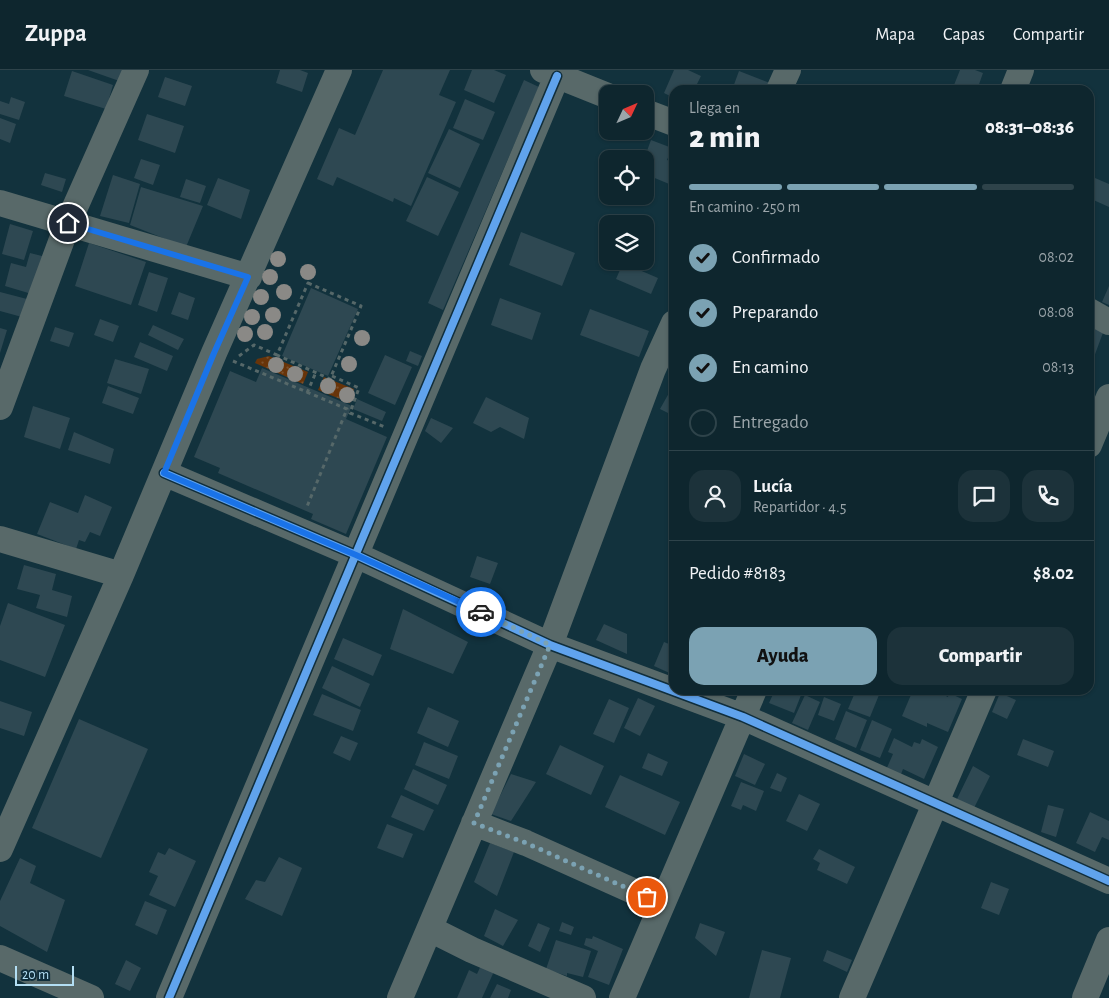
<!DOCTYPE html>
<html lang="es">
<meta charset="utf-8">
<style>
:root{--surface:#0e262e;--page:#1c323a;--text:#f1f3f6;--muted:#9ba5aa;--line:#2e434a;--accent:#7ba2b3}
body{margin:0;font-family:"Alegreya Sans",sans-serif;background:var(--page);color:var(--text);height:100vh;display:flex;flex-direction:column;font-size:19px;white-space:nowrap}
*{box-sizing:border-box;margin:0}
p{font-size:16px;color:var(--muted)}
.icon{flex:none;width:28px;height:28px;fill:none;stroke:currentColor;stroke-width:2;stroke-linecap:round;stroke-linejoin:round}
.map{position:relative;flex:1;overflow:hidden}
.side{position:absolute;left:669px;top:15px;width:425px;height:610px;display:flex;flex-direction:column;background:var(--surface);border-radius:15px;box-shadow:0 1px 4px #0004,0 0 0 1px var(--line)}
.side>*{flex:none}
.needle{width:32px;rotate:46deg}
.tools{position:absolute;left:599px;top:15px;display:grid;gap:10px}
.tools a{display:grid;place-items:center;width:55px;height:55px;border-radius:10px;background:var(--surface);box-shadow:0 1px 4px #0004,0 0 0 1px var(--line);font-size:25px}
.scale{position:absolute;left:15px;bottom:12px;width:59px;box-sizing:border-box;padding-left:5px;border:2px solid #b3def3;border-top:0;font-size:14px;line-height:18px;white-space:nowrap;color:#b3def3;-webkit-text-stroke:4px #102e3c;paint-order:stroke}
.pin{position:absolute;display:grid;place-items:center;width:42px;height:42px;color:#fff;margin:-21px;border:2px solid #fff;border-radius:50%;box-shadow:0 1px 5px #0007}
.courier{position:absolute;display:grid;place-items:center;width:50px;height:50px;margin:-25px;border:4px solid #1a73e8;border-radius:50%;background:#fff;color:#222;box-shadow:0 1px 6px #0007}
.head em{font-style:normal;font-weight:800}
.head div{display:flex;flex-direction:column-reverse}
.head{display:flex;align-items:center;justify-content:space-between;height:85px;padding:0 20px}
h1{font-size:32px;font-weight:800;line-height:38px}
.bar{display:grid;grid-template-columns:repeat(4,1fr);gap:8px 5px;align-content:center;height:60px;padding:0 20px}
.bar i{height:6px;border-radius:4px;background:var(--line)}
.bar .selected{background:var(--accent)}
.bar p{grid-column:span 4}
.line{display:flex;align-items:center;gap:12px;padding:0 20px;border-top:1px solid var(--line)}
.line div{flex:1}
.round{display:grid;place-items:center;flex:none;width:52px;height:52px;border-radius:15px;background:var(--page)}
ol{padding:0 20px;list-style:none}
li{display:flex;align-items:center;gap:15px;height:55px}
li p{margin-inline-start:auto}
li .icon{padding:5px;border-radius:50%;background:var(--accent);color:#111;stroke-width:4}
li:last-child{color:var(--muted)}
li i{width:28px;height:28px;border:2px solid var(--line);border-radius:50%}
.action{display:flex;gap:10px;margin-top:auto;padding:10px 20px}
.action a{flex:1;height:58px;border-radius:15px;background:var(--accent);color:#111;font-size:20px;font-weight:800;line-height:58px;text-align:center}
.action a+a{background:var(--page);color:var(--text)}
header{display:flex;align-items:center;gap:30px;box-sizing:border-box;height:70px;padding:0 25px;background:var(--surface);border-bottom:1px solid var(--line)}
header strong{font-size:24px}
nav{display:flex;gap:28px;margin-inline-start:auto;font-size:18px}
.map>svg:first-child{display:block}
</style>
<header>
<strong>Zuppa</strong>
<nav><a>Mapa</a><a>Capas</a><a>Compartir</a></nav>
</header>
<div class="map">
<svg width="1109" height="928" viewBox="0 0 1109 928">
<defs>
<pattern id="grass-dots" width="8" height="8" patternUnits="userSpaceOnUse" patternTransform="scale(1.25)"><rect width="8" height="8" fill="#683409"/><path d="M2 2h.1M6 6h.1" fill="none" stroke="#7b512d" stroke-width="1.8" stroke-linecap="round"/></pattern>
</defs>
<rect width="100%" height="100%" fill="#12323d"/>
<path fill="url(#grass-dots)" d="M269,286L308,302L303,314L255,293L257,289Z
M324,307L354,319L350,333L318,320Z"/>
<path fill="#2e4852" d="M88,0H129L125,13Z
M280,0H300L308,3L302,22L276,13Z
M383,0H450L439,25L456,32L411,136L394,128L393,132L337,107L333,116L317,109L339,58L355,65Z
M472,0H494L506,5L494,33L464,20Z
M674,0H688L701,6L694,20H674V28L664,23Z
M960,0H975L983,3L977,20H968L954,15Z
M72,1L113,15L106,39L64,26Z
M739,1L770,13L768,20H732Z
M165,7L192,16L185,36L158,27Z
M524,10L539,17L443,240L428,233Z
M11,27L25,32L19,50L0,44V31L9,34Z
M465,29L495,42L483,70L453,58Z
M147,44L184,56L175,83L138,70Z
M0,48L16,54L10,73L0,69Z
M449,59L480,74L460,118L428,103Z
M651,70L672,78L667,90L674,92V116L645,104V89H644Z
M141,89L160,95L153,115L134,108Z
M45,103L66,109L62,122L41,115Z
M113,105L140,114L129,153L100,146Z
M427,107L459,122L438,166L406,151Z
M218,108L250,120L241,149L207,135Z
M1095,108L1109,114V137L1089,128V121Z
M186,109L206,116L200,133L180,127Z
M141,117L203,136L186,177L130,155Z
M10,154L33,161L24,190L2,184Z
M521,162L575,183L562,216L509,195Z
M89,173L146,192L131,235L75,216Z
M30,183L46,187L35,225L5,216L11,193L26,197Z
M623,193L658,208L651,224L616,209Z
M149,202L168,208L157,242L138,235Z
M1109,216V235L1102,232Z
M311,218L358,239L328,306L282,286Z
M0,222L27,229L22,247L0,241Z
M179,222L195,228L188,250L171,244Z
M500,228L541,243L532,270L491,255Z
M590,239L649,261L639,287L580,265Z
M100,249L119,256L113,272L94,265Z
M1089,254L1104,260L1094,287L1089,285Z
M153,255L184,269L178,280L148,265Z
M55,257L74,263L69,277L50,271Z
M0,258L7,260L0,283Z
M140,272L173,286L167,301L134,287Z
M410,281L422,286L418,296L406,291Z
M385,285L412,297L395,335L368,323Z
M115,289L149,299L141,324L107,313Z
M262,298L352,336L346,349L387,367L346,464L311,449L313,444L218,403L220,398L194,387L230,301L256,312Z
M108,316L139,328L133,344L102,333Z
M1089,322L1094,324L1091,348L1089,347Z
M669,323L674,326V346L660,339Z
M486,327L529,348L524,369L500,357L491,362L473,353Z
M357,329L386,342L382,351L353,339Z
M33,336L70,348L60,379L24,367Z
M431,348L453,358L441,373L425,361Z
M74,362L114,379L110,394L68,380Z
M85,425L112,437L100,466L90,462L85,472L79,470L76,479L37,464L50,432L78,443Z
M477,486L498,493L490,514L470,507Z
M24,495L56,504L52,520L72,526L67,547L36,538L40,525L17,519Z
M8,533L65,555L45,607L0,590V556Z
M403,539L468,572L453,604L390,579Z
M604,554L627,564V584L596,570Z
M343,568L382,585L373,606L334,589Z
M664,572L674,576V605L654,596Z
M332,596L370,614L360,637L322,618Z
M775,620H803L794,643L769,633Z
M856,620H881L870,647L848,639Z
M887,620H906L903,626Z
M913,620H920L935,626L937,622L948,627L949,623L962,629L948,662L927,653V657L902,646Z
M1000,623L1016,630L1007,649L992,642Z
M322,624L361,640L353,661L313,645Z
M805,625L820,632L808,660L792,653Z
M824,627L841,634L834,651L818,645Z
M638,628L655,636L640,666L624,658Z
M609,629L629,638L614,673L593,664Z
M0,631L32,642L24,666L0,658Z
M428,637L459,651L448,677L417,663Z
M846,641L867,650L856,678L835,669Z
M79,649L148,679L101,788L32,758Z
M872,650L892,659L880,688L860,680Z
M341,666L358,673L350,691L333,683Z
M894,668L912,677L914,672L920,674L922,669L938,677L924,709L903,699L900,707L886,700L893,684L888,682Z
M1023,669L1054,681L1048,697L1017,685Z
M424,672L458,686L449,709L415,695Z
M560,675L604,696L591,725L546,704Z
M648,683L668,692L662,706L642,698Z
M744,684L765,694L755,715L735,706Z
M973,696L990,706L974,738L957,729Z
M413,699L447,715L438,735L404,719Z
M777,703L787,708L781,722L770,718Z
M511,704L536,712L511,751L491,744Z
M620,705L680,732L665,765L605,737Z
M741,712L764,721L756,741L743,735L741,740L731,736Z
M799,724L820,734L807,761L786,751Z
M401,725L434,740L424,761L391,747Z
M1048,735L1064,739L1056,767L1041,762Z
M1090,742L1109,751V770L1102,767L1095,782L1076,773Z
M387,754L413,764L403,788L377,778Z
M490,773L514,782L497,826L474,812Z
M169,778L196,791L175,837L149,825L158,806L149,802L158,782L165,785Z
M819,779L855,797L847,814L817,800L820,793L813,789Z
M279,787L302,798L282,846L245,829L256,810L265,812Z
M20,788L36,796L30,813L65,830L47,882L0,856V831Z
M991,812L1009,819L999,845L981,838Z
M145,831L167,840L157,865L135,855Z
M495,839L518,850L503,876L484,866Z
M562,852L574,857L571,865L559,861Z
M538,853L550,858L540,882L528,876Z
M700,853L725,862L716,886L695,868Z
M593,866L623,879L609,915L588,907L598,881L584,875L586,868L592,869Z
M556,870L591,881L583,907L567,903V906L546,899Z
M762,880L791,888L780,928H749Z
M827,880L852,890L847,902L823,891Z
M126,890L141,898L130,921L115,914Z
M483,891L496,897L482,928H457L469,900L477,904Z
M497,914L511,920L508,928H490Z"/>
<g fill="none" stroke-linecap="round" stroke-linejoin="round">
<path stroke="#566869" stroke-width="3" stroke-dasharray="4 4" stroke-linecap="butt" d="M308,213L361,236L330,309L277,285Z
M239,286L254,275L277,285
M233,291L347,339L306,439
M332,306L359,318L350,343L385,357
M307,323L316,302"/>
<path stroke="#586969" stroke-width="26" d="M543,0L608,26
M779,20L788,0
M1013,20L1021,0
M645,42L674,53
M0,133L249,207
M1089,241L1109,252
M0,337L68,153L136,0
M1089,375L1109,327
M164,403L356,485L550,575L743,647L1109,811
M0,469L121,505
M474,753L526,773L662,834
M0,779L121,505L214,283L339,0
M430,859L472,880L583,928
M0,888L91,928
M169,928L557,6
M400,928L550,575L653,299L674,253
M622,928L754,620
M852,928L984,620
M1085,928L1109,870"/>
<defs>
<path id="cycleway" d="M164,403L356,485L550,575L743,647L1109,811
M169,928L557,6"/>
</defs>
<use href="#cycleway" stroke="#102e3c" stroke-width="11"/>
<use href="#cycleway" stroke="#60a3ed" stroke-width="8"/>
</g>
<g fill="#8a8986">
<circle cx="278" cy="189" r="8"/>
<circle cx="308" cy="202" r="8"/>
<circle cx="270" cy="207" r="8"/>
<circle cx="284" cy="222" r="8"/>
<circle cx="261" cy="227" r="8"/>
<circle cx="273" cy="245" r="8"/>
<circle cx="252" cy="247" r="8"/>
<circle cx="265" cy="262" r="8"/>
<circle cx="245" cy="264" r="8"/>
<circle cx="362" cy="268" r="8"/>
<circle cx="349" cy="294" r="8"/>
<circle cx="276" cy="295" r="8"/>
<circle cx="295" cy="304" r="8"/>
<circle cx="328" cy="316" r="8"/>
<circle cx="347" cy="325" r="8"/>
</g>
<g fill="none" stroke-linecap="round" stroke-linejoin="round">
<path stroke="#7ba2b3" stroke-width="5" stroke-dasharray="0 9" d="M481,542L550,575L474,753L526,773L647,827"/>
<path stroke="#1a73e8" stroke-width="6" d="M68,153L248,207L214,283L164,403L356,485L481,542"/>
</g>
</svg>
<div class="tools">
<a><svg class="needle" viewBox="-14 -14 28 28"><path d="M0-13l5 13h-10z" fill="#e53935"/><path d="M0 13l5-13h-10z" fill="#9ba5aa"/></svg></a>
<a><svg class="icon" aria-label="locate" viewBox="0 0 24 24"><circle cx="12" cy="12" r="6"/><path d="M12 2v4M12 18v4M2 12h4M18 12h4"/></svg></a>
<a><svg class="icon" aria-label="layers" viewBox="0 0 24 24"><path d="M12 4l9 5-9 5-9-5zM3 14l9 5 9-5"/></svg></a>
</div>
<div class="scale">20 m</div>
<div class="pin" style="left:647px;top:827px;background:#ea580c"><svg class="icon" aria-label="bag" viewBox="0 0 24 24"><path d="M5 8h14l-1 12H6zM9 8a3 3 0 0 1 6 0"/></svg></div>
<div class="pin" style="left:68px;top:153px;background:#1f2937"><svg class="icon" aria-label="home" viewBox="0 0 24 24"><path d="M3 11l9-7 9 7M6 9v11h12V9"/></svg></div>
<div class="courier" style="left:481px;top:542px"><svg class="icon" aria-label="car" viewBox="0 0 24 24"><path d="M5 17H2v-5l4-1 3-4h7l3 4 3 1v5h-3M9 17h6M6 11h13"/><circle cx="7" cy="17" r="2"/><circle cx="17" cy="17" r="2"/></svg></div>
<section class="side">
<div class="head"><div><h1>2 min</h1><p>Llega en</p></div><em>08:31–08:36</em></div>
<div class="bar"><i class="selected"></i><i class="selected"></i><i class="selected"></i><i></i><p>En camino · 250 m</p></div>
<ol>
<li><svg class="icon" aria-label="check" viewBox="0 0 24 24"><path d="M5 12l5 5 9-10"/></svg>Confirmado<p>08:02</p></li>
<li><svg class="icon" aria-label="check" viewBox="0 0 24 24"><path d="M5 12l5 5 9-10"/></svg>Preparando<p>08:08</p></li>
<li><svg class="icon" aria-label="check" viewBox="0 0 24 24"><path d="M5 12l5 5 9-10"/></svg>En camino<p>08:13</p></li>
<li><i></i>Entregado</li>
</ol>
<div class="line" style="height:90px"><a class="round"><svg class="icon" aria-label="person" viewBox="0 0 24 24"><circle cx="12" cy="8" r="4"/><path d="M4 21q1-7 8-7t8 7"/></svg></a><div><b>Lucía</b><p>Repartidor · 4.5</p></div><a class="round"><svg class="icon" aria-label="chat" viewBox="0 0 24 24"><path d="M4 5h16v11H9l-5 4z"/></svg></a><a class="round"><svg class="icon" aria-label="phone" viewBox="0 0 24 24"><path d="M5 4h4l2 5-3 2q2 4 5 5l2-3 5 2v4C11 20 4 13 5 4z"/></svg></a></div>
<div class="line" style="height:65px"><div>Pedido #8183</div><b>$8.02</b></div>
<div class="action"><a>Ayuda</a><a>Compartir</a></div>
</section>
</div>
